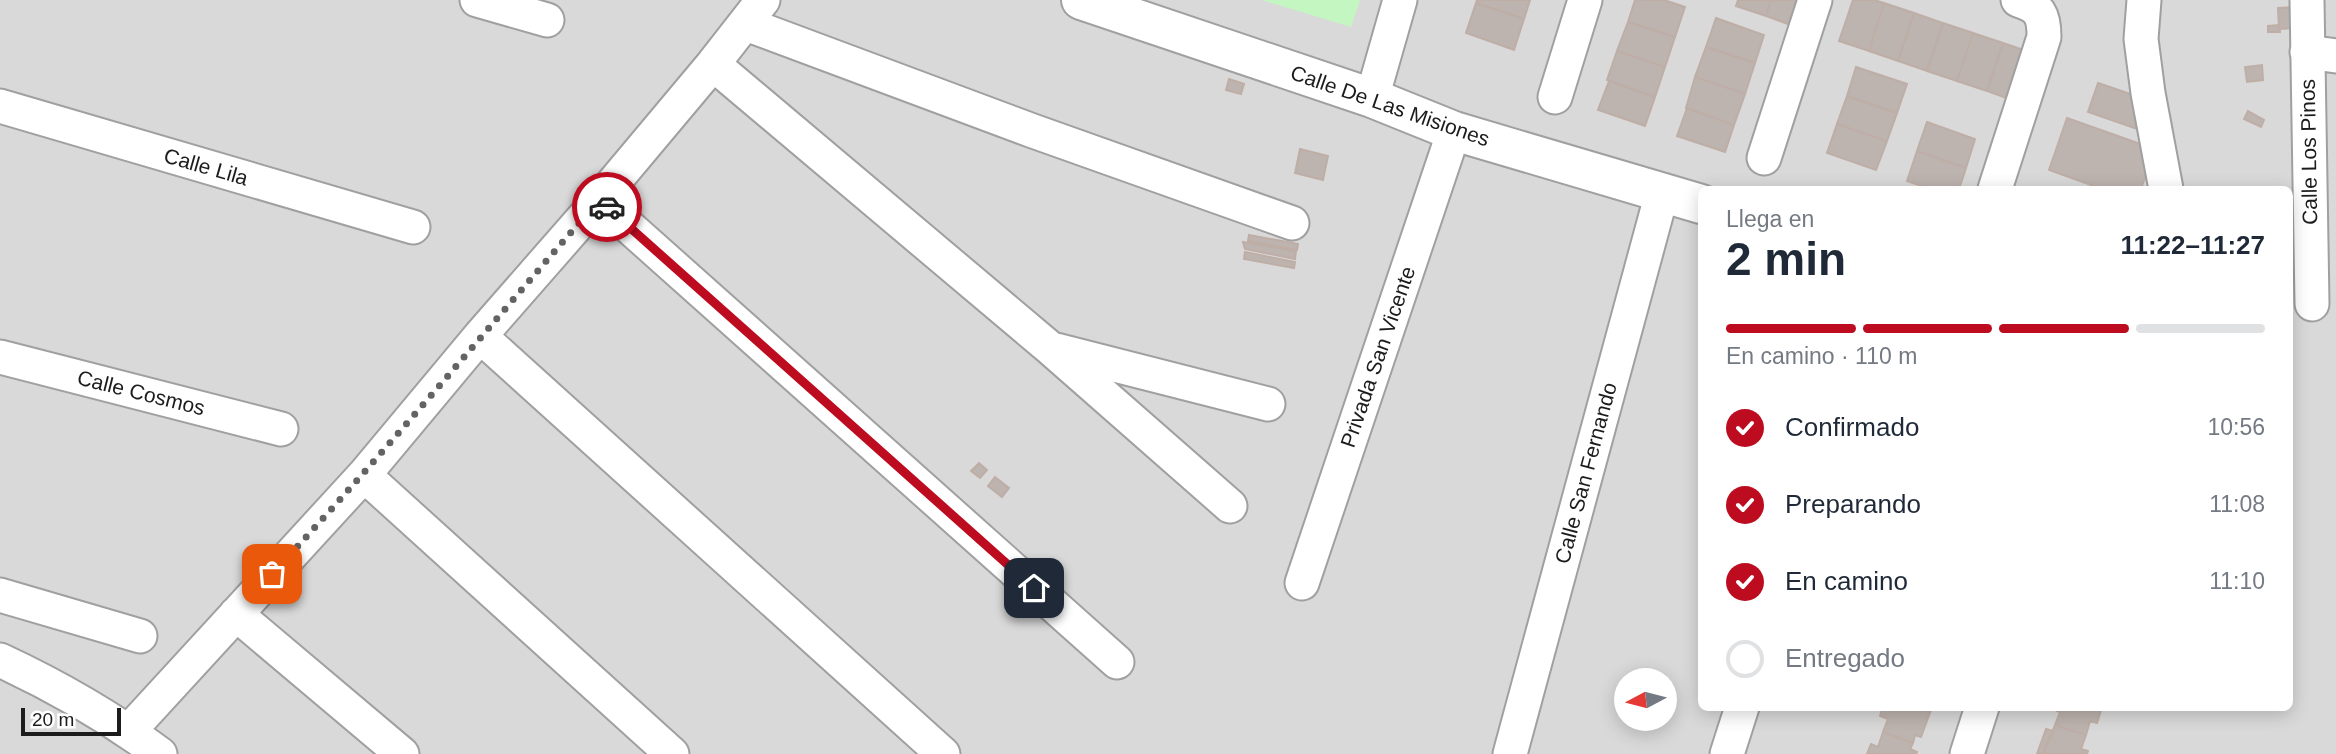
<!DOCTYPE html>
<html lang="es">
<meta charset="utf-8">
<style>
:root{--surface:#fff;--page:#f2f2f3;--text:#1f2937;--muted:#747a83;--line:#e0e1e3;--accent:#bd0c20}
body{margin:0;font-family:Helvetica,sans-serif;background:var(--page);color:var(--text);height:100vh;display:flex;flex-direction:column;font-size:26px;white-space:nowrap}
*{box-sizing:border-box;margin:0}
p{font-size:23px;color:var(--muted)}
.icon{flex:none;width:38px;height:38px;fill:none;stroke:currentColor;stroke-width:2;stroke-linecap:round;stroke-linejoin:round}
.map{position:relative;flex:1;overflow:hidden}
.sheet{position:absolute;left:1698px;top:186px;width:595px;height:525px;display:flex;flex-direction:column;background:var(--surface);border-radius:10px;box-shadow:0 4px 18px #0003}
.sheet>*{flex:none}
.needle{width:46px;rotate:263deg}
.tools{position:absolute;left:1614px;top:668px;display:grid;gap:14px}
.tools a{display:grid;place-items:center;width:63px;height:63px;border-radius:50%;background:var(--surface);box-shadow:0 4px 18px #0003;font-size:35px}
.scale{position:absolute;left:21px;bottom:18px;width:100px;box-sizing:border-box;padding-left:7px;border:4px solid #1c1c1c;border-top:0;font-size:19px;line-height:24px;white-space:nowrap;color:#1c1c1c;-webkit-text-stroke:5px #fff;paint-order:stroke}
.pin{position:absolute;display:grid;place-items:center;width:60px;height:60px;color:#fff;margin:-30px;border-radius:14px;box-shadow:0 4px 10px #0006}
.courier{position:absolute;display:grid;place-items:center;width:70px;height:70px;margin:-35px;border:5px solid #bd0c20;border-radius:50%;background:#fff;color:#222;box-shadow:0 2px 9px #0007}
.headline em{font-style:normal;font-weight:800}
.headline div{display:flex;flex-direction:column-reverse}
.headline{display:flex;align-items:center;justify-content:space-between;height:119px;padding:0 28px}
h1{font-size:46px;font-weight:800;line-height:52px}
.bar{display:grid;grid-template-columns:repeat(4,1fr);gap:10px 7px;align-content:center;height:84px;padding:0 28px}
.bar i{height:9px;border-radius:5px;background:var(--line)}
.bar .current{background:var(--accent)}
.bar p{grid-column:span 4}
ol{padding:0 28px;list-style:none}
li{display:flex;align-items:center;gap:21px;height:77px}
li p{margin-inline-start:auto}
li .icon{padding:7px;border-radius:50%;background:var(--accent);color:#fff;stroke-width:4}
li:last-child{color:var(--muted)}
li i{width:38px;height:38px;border:4px solid var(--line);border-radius:50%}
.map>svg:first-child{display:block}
</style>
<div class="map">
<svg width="2336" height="754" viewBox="0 0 2336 754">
<rect width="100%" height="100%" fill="#ede8e2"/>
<path fill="#dad9d9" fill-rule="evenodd" d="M0,0H2336V754H0ZM1701,189H2289V707H1701ZM1626,681H1664V719H1626Z"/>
<path fill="#c3f6c1" d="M1262,0H1360L1351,27Z"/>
<path fill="#bdb3af" stroke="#beaea6" stroke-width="2" d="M1477,0H1530L1524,19L1476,3Z
M1635,0H1664L1685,7L1675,37L1628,22Z
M1738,0H1771L1766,16L1736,6Z
M1771,0H1805L1796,27L1766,16Z
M1853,0H1874L1884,3L1869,51L1839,41Z
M1476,3L1524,19L1514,50L1466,33Z
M1884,3L1914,13L1898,61L1869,51Z
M2296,7V28L2279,29L2278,8Z
M1914,13L1943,23L1927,71L1898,61Z
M1716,18L1764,35L1755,63L1706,47Z
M1628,22L1675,37L1665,67L1617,51Z
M1943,23L1973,33L1957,81L1927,71Z
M2279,25L2280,32H2268V26Z
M1973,33L2003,43L1987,91L1957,81Z
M2003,43L2032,53L2017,102L1987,91Z
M1706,47L1755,63L1745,94L1695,77Z
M1617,51L1665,67L1655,97L1607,80Z
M2262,65L2263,80L2247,82L2245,67Z
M1856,67L1907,84L1897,113L1847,96Z
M1695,77L1745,94L1734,125L1686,108Z
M1229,79L1244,84L1241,94L1226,90Z
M1609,81L1655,97L1645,126L1598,110Z
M2098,83L2145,99L2137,129L2088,112Z
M1847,96L1897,113L1887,141L1837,124Z
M1687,108L1734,125L1725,152L1677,136Z
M2248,111L2264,120L2261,127L2244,119Z
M2067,118L2155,149L2141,189H2102L2049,170Z
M1927,122L1975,139L1966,168L1917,151Z
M1837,124L1887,141L1876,170L1827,153Z
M1300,149L1328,156L1323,180L1295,173Z
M1917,151L1966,168L1959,189H1931L1907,181Z
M1249,235L1298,244L1297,250L1248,241Z
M1243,242L1296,251L1295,259L1245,249Z
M1245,252L1295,262L1294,268L1244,259Z
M979,463L987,470L980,478L971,471Z
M995,477L1009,488L1002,497L988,486Z
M1883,707H1932L1921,737L1915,735L1913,743L1883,732L1888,719L1880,716Z
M2058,707H2102L2097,723L2090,721L2086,735L2055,725L2060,712L2057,711Z
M2055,725L2086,735L2081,749L2088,751L2087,754H2043Z
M2046,729L2053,731L2051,738L2049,737L2043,754H2037Z
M1883,732L1913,743L1910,749L1917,752L1916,754H1867L1871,744L1878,747Z"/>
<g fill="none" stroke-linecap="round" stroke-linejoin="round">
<defs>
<path id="minor" d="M477,0L547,20
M2144,0L2141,39L2148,93L2166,189
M2307,0L2312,304
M746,24L1033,131L1292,223
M2307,52L2336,56
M713,64L1050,348L1230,506
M1555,97L1585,0
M1372,98L1400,0
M0,106L413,227
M1764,158L1815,0
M1995,189L2044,37C2044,15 2040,7 2018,0
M599,200L1117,662
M480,336L943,754
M1056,350L1268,404
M0,357L281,429
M364,475L672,754
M1302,583L1454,131
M0,595L140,636
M236,614L402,754
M0,660C56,686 110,717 160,754
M129,731L364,475L480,336L599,200L713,64L763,0
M1510,754L1662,193
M1727,754L1742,707
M1967,754L1982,707"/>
<path id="tertiary" d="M1081,0L1372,98L1454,131L1701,204"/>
</defs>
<use href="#minor" stroke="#a0a0a0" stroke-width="37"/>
<use href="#tertiary" stroke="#a0a0a0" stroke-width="42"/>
<use href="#minor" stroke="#fff" stroke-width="33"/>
<use href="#tertiary" stroke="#fff" stroke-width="38"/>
</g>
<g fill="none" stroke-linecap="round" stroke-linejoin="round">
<path stroke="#656361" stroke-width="7" stroke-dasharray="0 12.6" d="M272,574C385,453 490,325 599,200L607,207"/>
<path stroke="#bd0c20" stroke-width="9" d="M607,207L1034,588"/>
</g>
<g text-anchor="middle" stroke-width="5" stroke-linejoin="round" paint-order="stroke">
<g font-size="21" fill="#1c1c1c" stroke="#fff">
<text transform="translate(1390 106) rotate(19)" y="7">Calle De Las Misiones</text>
<text transform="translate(2309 152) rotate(-91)" y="7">Calle Los Pinos</text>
<text transform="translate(206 167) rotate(16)" y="7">Calle Lila</text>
<text transform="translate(1378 357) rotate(-71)" y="7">Privada San Vicente</text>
<text transform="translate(141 393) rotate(14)" y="7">Calle Cosmos</text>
<text transform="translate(1586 473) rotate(-75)" y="7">Calle San Fernando</text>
</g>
</g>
</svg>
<div class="tools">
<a><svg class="needle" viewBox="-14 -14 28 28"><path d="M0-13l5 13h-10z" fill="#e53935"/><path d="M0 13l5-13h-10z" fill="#747a83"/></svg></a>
</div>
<div class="scale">20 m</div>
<div class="pin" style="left:272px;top:574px;background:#ea580c"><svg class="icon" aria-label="bag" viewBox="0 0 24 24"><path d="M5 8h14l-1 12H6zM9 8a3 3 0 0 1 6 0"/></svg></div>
<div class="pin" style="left:1034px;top:588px;background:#1f2937"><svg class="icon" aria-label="home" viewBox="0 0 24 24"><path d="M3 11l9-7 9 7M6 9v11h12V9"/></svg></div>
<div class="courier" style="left:607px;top:207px"><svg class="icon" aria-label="car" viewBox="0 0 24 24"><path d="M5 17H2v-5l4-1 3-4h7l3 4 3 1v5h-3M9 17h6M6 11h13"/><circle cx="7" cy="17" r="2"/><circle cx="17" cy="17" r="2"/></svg></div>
<section class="sheet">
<div class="headline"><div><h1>2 min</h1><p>Llega en</p></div><em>11:22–11:27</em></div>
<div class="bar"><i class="current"></i><i class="current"></i><i class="current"></i><i></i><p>En camino · 110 m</p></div>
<ol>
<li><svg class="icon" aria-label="check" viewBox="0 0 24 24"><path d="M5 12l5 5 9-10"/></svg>Confirmado<p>10:56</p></li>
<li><svg class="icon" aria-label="check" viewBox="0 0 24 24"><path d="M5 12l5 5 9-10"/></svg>Preparando<p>11:08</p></li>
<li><svg class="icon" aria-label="check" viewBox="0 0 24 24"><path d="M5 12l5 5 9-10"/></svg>En camino<p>11:10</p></li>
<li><i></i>Entregado</li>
</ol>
</section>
</div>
